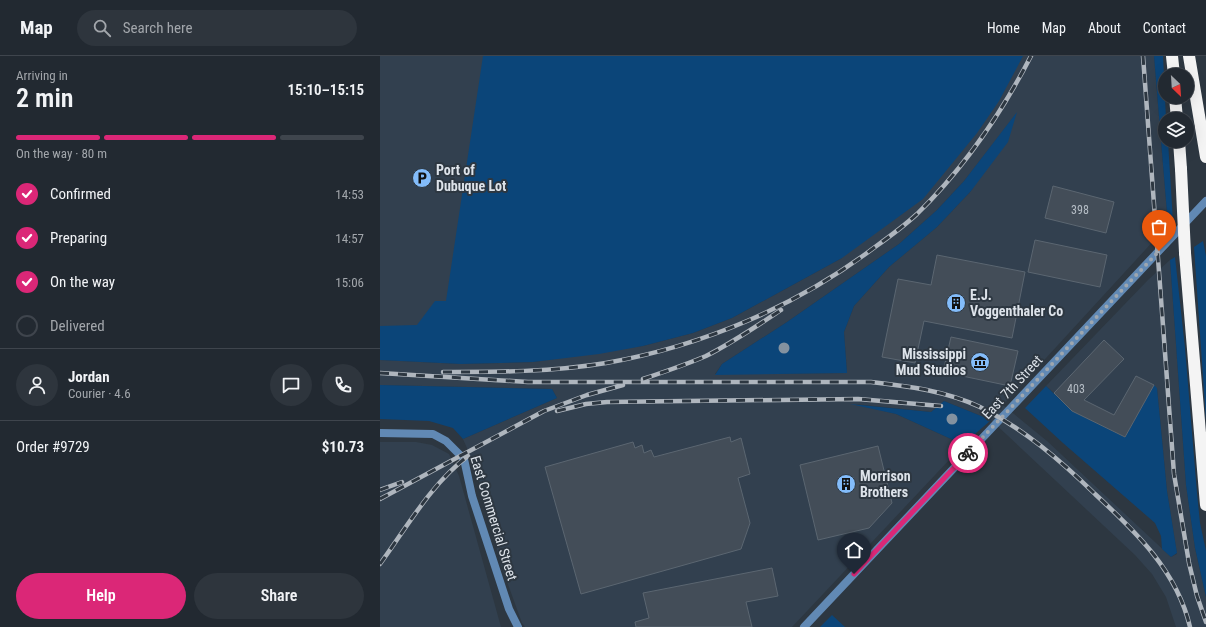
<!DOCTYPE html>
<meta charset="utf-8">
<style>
:root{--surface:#222931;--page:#2e353d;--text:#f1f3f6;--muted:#a2a6ab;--line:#3f454d;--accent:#db2777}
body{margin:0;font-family:"Roboto Condensed",sans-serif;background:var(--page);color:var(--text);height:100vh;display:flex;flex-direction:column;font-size:15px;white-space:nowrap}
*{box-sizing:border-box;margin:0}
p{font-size:13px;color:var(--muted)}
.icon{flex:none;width:22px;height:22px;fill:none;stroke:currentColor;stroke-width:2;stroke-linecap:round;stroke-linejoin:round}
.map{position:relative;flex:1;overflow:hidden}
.drawer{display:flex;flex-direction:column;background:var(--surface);width:380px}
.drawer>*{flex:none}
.needle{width:26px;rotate:155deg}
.fabs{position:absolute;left:778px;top:12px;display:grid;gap:8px}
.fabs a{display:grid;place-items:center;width:36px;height:36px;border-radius:50%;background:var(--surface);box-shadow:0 4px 16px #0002,0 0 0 1px var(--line);font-size:20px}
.pin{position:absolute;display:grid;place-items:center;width:34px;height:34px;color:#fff;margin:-41px -17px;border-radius:50% 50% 50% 0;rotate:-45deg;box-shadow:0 0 4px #0007}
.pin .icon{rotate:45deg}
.courier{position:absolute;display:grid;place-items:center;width:40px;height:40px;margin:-20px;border:3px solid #db2777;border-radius:50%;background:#fff;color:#222;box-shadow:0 1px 5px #0007}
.headline em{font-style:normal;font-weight:600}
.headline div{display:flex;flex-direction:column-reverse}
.headline{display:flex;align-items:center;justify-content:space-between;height:68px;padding:0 16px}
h1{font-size:26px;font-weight:600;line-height:30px}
.bar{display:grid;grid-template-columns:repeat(4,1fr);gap:6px 4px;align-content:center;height:48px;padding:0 16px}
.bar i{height:5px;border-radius:3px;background:var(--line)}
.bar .on{background:var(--accent)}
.bar p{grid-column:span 4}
.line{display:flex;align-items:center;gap:10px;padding:0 16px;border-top:1px solid var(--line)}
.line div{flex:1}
.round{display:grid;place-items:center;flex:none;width:42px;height:42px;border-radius:21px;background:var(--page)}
ol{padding:0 16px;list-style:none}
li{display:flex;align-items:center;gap:12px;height:44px}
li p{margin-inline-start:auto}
li .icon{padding:4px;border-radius:50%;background:var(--accent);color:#fff;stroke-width:4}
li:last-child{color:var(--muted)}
li i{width:22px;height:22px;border:2px solid var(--line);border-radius:50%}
.action{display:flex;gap:8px;margin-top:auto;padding:8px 16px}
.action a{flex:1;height:46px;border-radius:24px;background:var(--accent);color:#fff;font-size:16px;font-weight:600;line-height:46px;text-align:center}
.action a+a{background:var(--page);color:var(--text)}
header{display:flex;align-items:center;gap:24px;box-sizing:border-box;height:56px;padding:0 20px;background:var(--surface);border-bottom:1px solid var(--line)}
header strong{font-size:19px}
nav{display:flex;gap:22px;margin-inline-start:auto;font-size:14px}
.search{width:280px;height:36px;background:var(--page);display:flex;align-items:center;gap:10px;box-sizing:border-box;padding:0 14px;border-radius:22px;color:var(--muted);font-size:15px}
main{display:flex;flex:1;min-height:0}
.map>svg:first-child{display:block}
</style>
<header>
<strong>Map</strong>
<div class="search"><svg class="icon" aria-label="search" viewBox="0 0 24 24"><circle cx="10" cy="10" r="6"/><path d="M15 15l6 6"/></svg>Search here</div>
<nav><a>Home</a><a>Map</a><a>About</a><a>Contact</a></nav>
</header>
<main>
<section class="drawer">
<div class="headline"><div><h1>2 min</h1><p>Arriving in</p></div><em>15:10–15:15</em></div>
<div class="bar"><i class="on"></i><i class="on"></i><i class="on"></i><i></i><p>On the way · 80 m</p></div>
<ol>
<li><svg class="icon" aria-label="check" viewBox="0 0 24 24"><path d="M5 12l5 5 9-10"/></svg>Confirmed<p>14:53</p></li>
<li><svg class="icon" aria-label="check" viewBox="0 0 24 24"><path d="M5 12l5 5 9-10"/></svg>Preparing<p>14:57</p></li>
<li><svg class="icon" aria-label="check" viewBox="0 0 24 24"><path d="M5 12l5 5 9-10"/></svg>On the way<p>15:06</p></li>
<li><i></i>Delivered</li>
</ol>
<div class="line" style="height:72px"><a class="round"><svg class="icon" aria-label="person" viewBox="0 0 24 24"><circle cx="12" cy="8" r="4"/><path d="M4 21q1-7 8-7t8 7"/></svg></a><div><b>Jordan</b><p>Courier · 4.6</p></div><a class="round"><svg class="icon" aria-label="chat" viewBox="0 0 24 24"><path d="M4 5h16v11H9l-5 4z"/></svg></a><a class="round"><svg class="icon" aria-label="phone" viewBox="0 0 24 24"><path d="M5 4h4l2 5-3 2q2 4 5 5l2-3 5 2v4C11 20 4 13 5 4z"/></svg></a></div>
<div class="line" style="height:52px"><div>Order #9729</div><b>$10.73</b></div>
<div class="action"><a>Help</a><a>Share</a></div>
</section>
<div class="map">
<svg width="826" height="571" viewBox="0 0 826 571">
<rect width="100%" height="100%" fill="#2d3741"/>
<path fill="#32404f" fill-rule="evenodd" d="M0,0H774L788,169L623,349L667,385L791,501L797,498L787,435L777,332L734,359L704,344L744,303L724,285L674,337L666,330L768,224L790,204L806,429L815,492L826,541V571H796L786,541L772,518L755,499L611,364L564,345L551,356L475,348L516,358L582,388L587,385L412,571H145L142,567L121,509L94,408L83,383L177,342L172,333L0,329V304L81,308L153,306L263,290L313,277L352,262L462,202L0,284ZM636,58L591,135L557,171L509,211L474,250L464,276L467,317L335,318L342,308L407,266L519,188L557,154L584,125Z
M0,386H36L52,389L69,398L79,420L121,571H0Z"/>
<path fill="#0b4579" d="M103,0H643L619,45L597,77L543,143L462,202L352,262L313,277L263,290L219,298L153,306L81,308L0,304V270L37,269L55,245H66Z
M774,0H783L786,63H785V85H788L793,166L788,169Z
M637,56L628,86L591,135L557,171L509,211L474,250L464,276L467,317L335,319L342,308L407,266L519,188L557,154L584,125Z
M823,185L826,200V364L814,191Z
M795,201L805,292L817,437L820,467L826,495V541L815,492L806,429L790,204Z
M0,329L172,333L177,342L83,383L73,372L49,365L0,363Z
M774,329L777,332L787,435L797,497L791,501L782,493L781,480L775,467L683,387L645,352L666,330L692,355L745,381Z
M564,345L611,364L587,385L582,388L516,358L470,348L551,356Z
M452,559L465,571H440Z"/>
<path fill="#434d58" stroke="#5b6671" d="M673,130L734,146L726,177L665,162Z
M655,184L727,199L720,231L648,216Z
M557,199L645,216L632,282L544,265L535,307L502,301L518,223L551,229Z
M571,281L638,295L630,330L563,316Z
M724,284L744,303L704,344L734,359L756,320L774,329L745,381L692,355L674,337Z
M350,381L351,386L361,382L370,418L358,422L370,467L361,493L201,538L165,411L253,386L255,392L262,389L264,397L271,394L274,401Z
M498,390L512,447L489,472L438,484L420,409Z
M392,512L398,540L366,546L372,571H256L255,566L269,562L263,537Z"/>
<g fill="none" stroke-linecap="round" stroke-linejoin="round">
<path stroke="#6189b4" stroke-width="8" d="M0,377L53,378L66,385L84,403L92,440L129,553L138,571
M424,571L826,145"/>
<path stroke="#f4f4f4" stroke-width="12" d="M792,0L794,19
M809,0L826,101
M795,41L797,63
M799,85L801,113
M805,197L826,449"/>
<defs>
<path id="rail" d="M763,0L794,418L809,507L817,540L826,566
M63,316C118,316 172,316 226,307C323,290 417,250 495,191C509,181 524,170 537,158C583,113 621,58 651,0
M0,317L148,326H491C528,330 566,335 600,351C644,373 680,404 715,438C756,476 797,515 810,571
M263,323C284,316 305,309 326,300C352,287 377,270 401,254
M177,355L206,348L227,346L478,343L561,350
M0,434L22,426
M0,443L164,355L207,339L243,329
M0,508C27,471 51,428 88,400"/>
</defs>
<use href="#rail" stroke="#afb6be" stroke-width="4.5"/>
<use href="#rail" stroke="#2d3741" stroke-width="3" stroke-dasharray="9" stroke-linecap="butt"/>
<path stroke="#f4f4f4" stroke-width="12" d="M801,113L805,197"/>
</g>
<g fill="#8492a0">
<circle cx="404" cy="292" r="5.5"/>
<circle cx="572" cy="363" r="5.5"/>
</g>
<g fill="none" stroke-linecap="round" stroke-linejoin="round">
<path stroke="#9fa7af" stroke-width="4" stroke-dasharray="0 7.2" d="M588,397L779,195"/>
<path stroke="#db2777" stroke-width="5" d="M474,518L588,397"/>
</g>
<defs>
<symbol id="parking-disc" viewBox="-11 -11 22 22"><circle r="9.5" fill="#83bcfa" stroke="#2d3741"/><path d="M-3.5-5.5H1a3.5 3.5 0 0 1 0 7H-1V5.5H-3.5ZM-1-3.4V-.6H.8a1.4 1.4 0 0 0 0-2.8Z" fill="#111"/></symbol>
<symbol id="building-disc" viewBox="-11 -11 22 22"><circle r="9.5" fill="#83bcfa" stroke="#2d3741"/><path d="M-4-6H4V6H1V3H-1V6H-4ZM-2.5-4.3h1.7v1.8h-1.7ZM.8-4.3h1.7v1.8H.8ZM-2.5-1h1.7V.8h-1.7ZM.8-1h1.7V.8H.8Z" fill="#111"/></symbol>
<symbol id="museum-disc" viewBox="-11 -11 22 22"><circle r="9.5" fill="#83bcfa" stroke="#2d3741"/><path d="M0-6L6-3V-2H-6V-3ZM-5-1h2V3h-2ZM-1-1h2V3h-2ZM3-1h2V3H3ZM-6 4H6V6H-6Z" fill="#111"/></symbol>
</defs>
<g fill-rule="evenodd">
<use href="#parking-disc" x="31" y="111" width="22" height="22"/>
<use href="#building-disc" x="565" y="236" width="22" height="22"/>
<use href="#museum-disc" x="589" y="295" width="22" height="22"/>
<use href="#building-disc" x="455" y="417" width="22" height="22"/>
</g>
<g text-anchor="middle" stroke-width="4" stroke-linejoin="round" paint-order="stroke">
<g font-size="12" fill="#b6bec6">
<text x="700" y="158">398</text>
<text x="696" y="337">403</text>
</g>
<g font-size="14" font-weight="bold" fill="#dde3ea" stroke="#2d3741" text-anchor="start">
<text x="56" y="119">Port of<tspan x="56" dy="16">Dubuque Lot</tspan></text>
<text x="590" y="244">E.J.<tspan x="590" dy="16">Voggenthaler Co</tspan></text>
<text x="586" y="303" text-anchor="end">Mississippi<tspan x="586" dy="16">Mud Studios</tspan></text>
<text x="480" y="425">Morrison<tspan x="480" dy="16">Brothers</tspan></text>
</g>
<g font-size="14" fill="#dde3ea" stroke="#2d3741">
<text transform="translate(632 331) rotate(-47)" y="5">East 7th Street</text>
<text transform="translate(114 462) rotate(73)" y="5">East Commercial Street</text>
</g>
</g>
</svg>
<div class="fabs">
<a><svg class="needle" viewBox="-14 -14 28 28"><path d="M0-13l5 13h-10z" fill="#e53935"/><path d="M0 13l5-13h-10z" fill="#a2a6ab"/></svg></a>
<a><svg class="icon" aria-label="layers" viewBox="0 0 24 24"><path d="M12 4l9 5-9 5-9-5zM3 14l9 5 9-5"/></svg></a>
</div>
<div class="pin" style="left:779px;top:195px;background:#ea580c"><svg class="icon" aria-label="bag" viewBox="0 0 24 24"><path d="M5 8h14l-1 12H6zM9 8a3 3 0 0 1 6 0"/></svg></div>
<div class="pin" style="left:474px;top:518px;background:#1f2937"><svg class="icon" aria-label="home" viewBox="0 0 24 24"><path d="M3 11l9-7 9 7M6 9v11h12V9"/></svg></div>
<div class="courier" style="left:588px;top:397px"><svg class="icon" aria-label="bike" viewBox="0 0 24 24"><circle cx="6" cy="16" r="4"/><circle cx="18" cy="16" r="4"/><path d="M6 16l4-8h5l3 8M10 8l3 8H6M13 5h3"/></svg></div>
</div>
</main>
